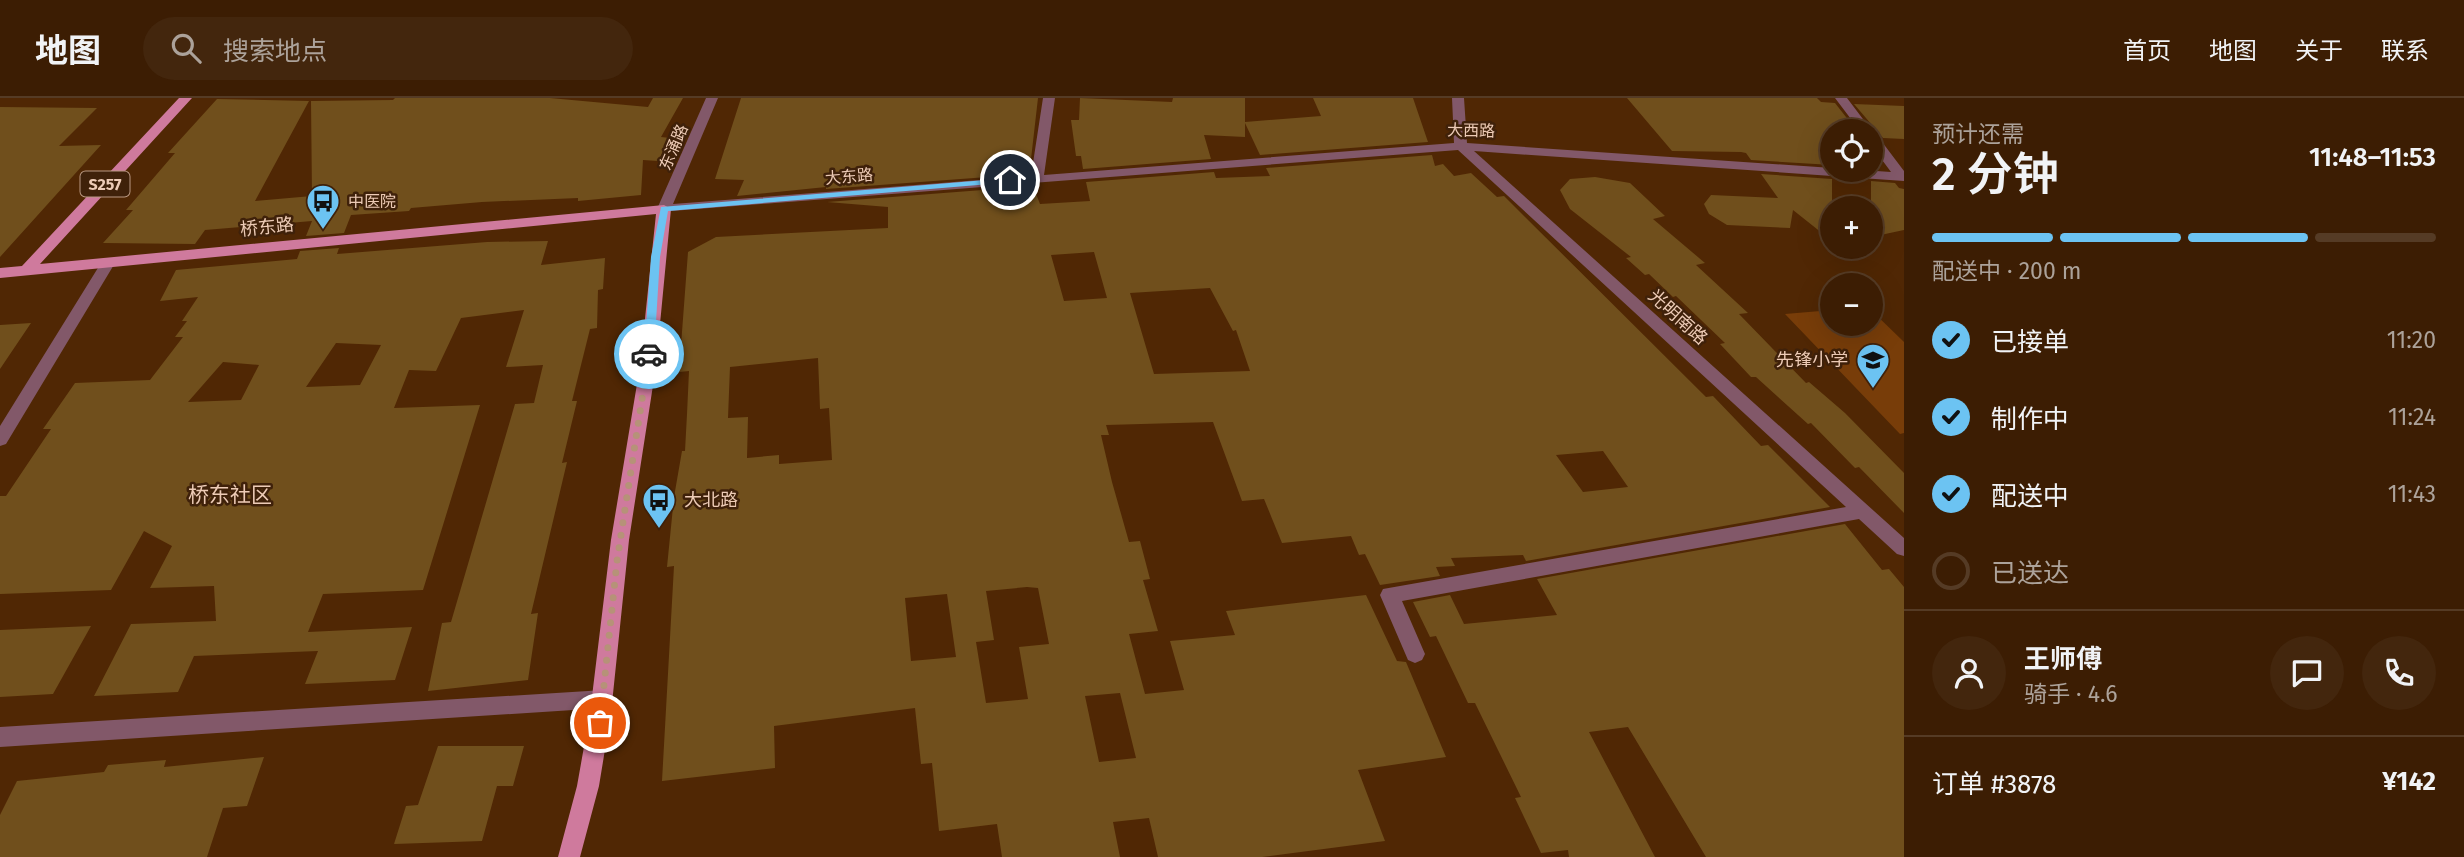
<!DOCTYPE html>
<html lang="zh">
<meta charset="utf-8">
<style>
:root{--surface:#3c1d03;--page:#43260d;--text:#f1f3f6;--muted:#aca29a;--line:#553b25;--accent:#6cc3f2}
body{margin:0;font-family:"Fira Sans","Noto Sans SC",sans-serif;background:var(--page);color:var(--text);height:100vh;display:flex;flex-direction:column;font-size:26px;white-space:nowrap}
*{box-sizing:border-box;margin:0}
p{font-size:23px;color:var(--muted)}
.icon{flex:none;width:38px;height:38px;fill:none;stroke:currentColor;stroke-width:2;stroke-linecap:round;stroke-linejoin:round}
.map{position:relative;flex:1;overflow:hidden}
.panel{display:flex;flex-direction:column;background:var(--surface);width:560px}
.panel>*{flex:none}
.fabs{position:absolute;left:1820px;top:21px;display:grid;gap:14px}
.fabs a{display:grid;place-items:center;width:63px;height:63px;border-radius:50%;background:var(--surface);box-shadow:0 7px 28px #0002,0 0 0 2px var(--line);font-size:35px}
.pin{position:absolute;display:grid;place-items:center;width:60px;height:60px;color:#fff;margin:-30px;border:4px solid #fff;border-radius:50%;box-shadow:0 2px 7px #0007}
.courier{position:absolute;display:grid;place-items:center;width:70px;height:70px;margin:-35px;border:5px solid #6cc3f2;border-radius:50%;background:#fff;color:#222;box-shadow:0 2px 9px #0007}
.head em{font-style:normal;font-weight:600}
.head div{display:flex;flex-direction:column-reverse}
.head{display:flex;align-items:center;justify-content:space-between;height:119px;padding:0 28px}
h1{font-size:46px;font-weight:600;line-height:52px}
.bar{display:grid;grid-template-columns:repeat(4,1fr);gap:10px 7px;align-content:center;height:84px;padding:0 28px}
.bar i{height:9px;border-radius:5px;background:var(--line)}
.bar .active{background:var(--accent)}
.bar p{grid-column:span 4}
.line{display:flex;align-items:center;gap:18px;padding:0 28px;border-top:2px solid var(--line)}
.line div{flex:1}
.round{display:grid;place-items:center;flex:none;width:74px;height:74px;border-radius:37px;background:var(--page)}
ol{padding:0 28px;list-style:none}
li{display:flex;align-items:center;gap:21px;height:77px}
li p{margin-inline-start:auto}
li .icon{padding:7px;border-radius:50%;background:var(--accent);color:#111;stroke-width:4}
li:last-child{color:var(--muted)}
li i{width:38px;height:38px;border:4px solid var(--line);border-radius:50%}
header{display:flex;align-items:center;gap:42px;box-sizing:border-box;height:98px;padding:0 35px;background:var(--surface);border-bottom:2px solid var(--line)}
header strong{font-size:33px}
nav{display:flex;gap:38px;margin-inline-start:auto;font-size:24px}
.search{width:490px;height:63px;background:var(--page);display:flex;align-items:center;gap:18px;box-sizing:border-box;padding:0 24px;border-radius:38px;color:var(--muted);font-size:26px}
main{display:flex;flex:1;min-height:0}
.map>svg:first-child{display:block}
</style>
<header>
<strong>地图</strong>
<div class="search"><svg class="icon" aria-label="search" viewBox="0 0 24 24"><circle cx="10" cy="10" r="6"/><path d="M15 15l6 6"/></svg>搜索地点</div>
<nav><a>首页</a><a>地图</a><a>关于</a><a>联系</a></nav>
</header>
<main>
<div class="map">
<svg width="1904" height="759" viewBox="0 0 1904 759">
<rect width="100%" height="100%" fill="#502704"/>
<path fill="#783d09" d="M1832,212V226H1871V212L1904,244V335L1900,336L1785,216Z"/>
<path fill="#704f1c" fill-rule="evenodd" d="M395,0H550L648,9L653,0H683L661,39L670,40L658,63L643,62L641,97L578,103V100L482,104L411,110L409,113L351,117L344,135L306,138L312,123L205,132L195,146L103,145L133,112H126L175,55H168L217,1L309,3L255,103L312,98L311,3L393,2Z
M741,0H1038L1031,61H1024L1029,76L826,91V89L737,98L744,82L715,81Z
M1080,0L1172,4L1173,0H1245V24L1321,18L1313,0H1413L1428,44L1260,57L1245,25V39L1204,37L1211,61L1083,71L1081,58H1076L1071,22H1079Z
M1627,0H1817L1821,4L1835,5L1857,33H1832V67L1751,62L1746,55L1741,54L1672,53Z
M1854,6L1904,8V41L1883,40Z
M0,9L97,10L59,48L101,47L0,159Z
M1432,57L1435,68L1443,66L1454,78L1471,75L1497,99L1504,98L1706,299L1713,298L1761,348L1768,347L1830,409L1526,463L1523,457L1451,460L1455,468L1436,469L1440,478L1380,487L1365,456L1359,457L1351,438L1282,445L1264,401L1242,403L1213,324L1106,327L1109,337H1101L1112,384L1129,444L1140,443L1150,481L1143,482L1158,533L1129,536L1145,596L1184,592L1170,543L1235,537L1226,513L1366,497L1397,563L1406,564L1446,659L1358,672L1385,743L1262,759H1158L1149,720L1113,724L1120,759H1002L997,726L939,733L932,665L921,666L915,610L774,628L775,670L662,683L674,468L667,469L674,399L682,353H685L687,316L689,273L679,274L688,154L716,139L888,130V109L827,104L1033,88L1040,106L1090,103L1086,84L1214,74L1216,80L1270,78L1266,70ZM1094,154L1107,200L1064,203L1051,157ZM1210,190L1233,233L1236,232L1250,273L1154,276L1130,195ZM818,260L820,311L829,310L832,362L779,366V357L747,360L748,319L728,320L730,269ZM1603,353L1628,389L1583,394L1556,357ZM1027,489L1038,490L1049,546L1019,549L1028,601L986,605L976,544L994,542L986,493ZM947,496L956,559L911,563L905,500ZM1120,595L1136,660L1099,664L1085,598Z
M1761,76L1832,81V143L1793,112L1790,130L1727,127L1709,116L1704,106L1711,97L1778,100Z
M1595,79L1630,85L1665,118L1653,121L1705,165L1696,167L1748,215L1739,216L1806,285L1809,284L1845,315L1904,375V415L1859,369L1855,370L1811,325L1808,326L1756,279H1751L1720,246L1725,245L1676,198L1673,199L1649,176L1645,177L1626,160L1631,159L1570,111L1560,92L1570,81Z
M1871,83L1895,85L1899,90L1904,91V132L1871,139Z
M548,143L541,167L605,160L603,191L598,192L597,230L590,231L572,303H577L562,365L567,364L531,516L538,515L528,582L428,593L442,525L451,524L515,306L534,305L543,267L506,269L524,212L461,220L436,273L409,272L394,310L480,307L423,492L323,496L308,534L412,529L395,582L305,586L318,553L194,558L178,594L94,598L131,526L216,523L214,488L150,490L172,448L144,433L111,492L0,496V398H6L51,331H43L75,285L150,282L183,239H175L187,223H182L198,199L160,203L176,172L297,161L300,153L339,150L337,156L487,144ZM336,245L381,247L360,287L306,289ZM223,264L259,267L241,302L188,304Z
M31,225L0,271V227Z
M1845,426L1882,472L1889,471L1904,489V759H1706L1628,629L1589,634L1655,759H1569L1568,752L1541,755L1515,700L1521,699L1475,605H1468L1436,538L1430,539L1413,504L1450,497L1464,526L1557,517L1537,481Z
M91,528L53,596L0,599V532Z
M438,648H524L513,688H497L482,743L394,746L406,708L418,707Z
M264,659L247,708L223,710L207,759H0V717L17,683L104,674L108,667L166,662L164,669Z"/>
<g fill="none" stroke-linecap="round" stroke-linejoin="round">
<path fill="#825869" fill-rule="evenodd" d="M706,0H718L673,106L1031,78L1043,0H1055L1044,77L1454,45L1452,0H1464L1467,45L1891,74L1871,47V33H1860L1835,0H1847L1872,33L1871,35L1876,36L1904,73V83L1474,53L1904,440V458L1897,456L1859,421L1402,503L1425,556L1422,562L1415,565L1408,562L1380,497L1383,491L1846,409L1458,52L659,114L657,111Z
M108,160L115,165L6,346L0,348V328L101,165Z
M604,592L611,594L614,601L611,608L604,610L0,649V629Z"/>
<path fill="#cf7a9d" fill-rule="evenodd" d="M179,0H192L40,166L664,107L671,111L656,268L629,442L611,615L599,688L580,759H558L577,688L590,615L611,442L640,268L656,116L0,180V170L22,168Z"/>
</g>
<path fill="#6cc3f2" d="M1010,80L1014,84L668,113L660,159L654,256L649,260L644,256L651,159L661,109Z"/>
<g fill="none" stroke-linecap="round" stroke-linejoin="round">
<path stroke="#b69278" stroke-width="7" stroke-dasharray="0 12.6" d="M600,625L617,463L649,256"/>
</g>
<defs>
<symbol id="bus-pin" viewBox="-11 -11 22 30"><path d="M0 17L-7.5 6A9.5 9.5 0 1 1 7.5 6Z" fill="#6cc3f2" stroke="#3f210a"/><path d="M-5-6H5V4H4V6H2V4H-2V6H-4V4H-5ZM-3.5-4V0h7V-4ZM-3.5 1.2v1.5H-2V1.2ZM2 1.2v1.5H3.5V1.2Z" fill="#111"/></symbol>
<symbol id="school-pin" viewBox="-11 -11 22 30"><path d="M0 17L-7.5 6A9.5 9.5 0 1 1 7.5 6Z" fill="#6cc3f2" stroke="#3f210a"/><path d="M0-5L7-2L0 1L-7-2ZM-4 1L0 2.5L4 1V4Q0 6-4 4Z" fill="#111"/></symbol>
</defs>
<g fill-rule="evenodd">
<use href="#bus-pin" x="304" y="84" width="38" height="52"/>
<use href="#school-pin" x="1854" y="243" width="38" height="52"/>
<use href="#bus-pin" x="640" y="383" width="38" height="52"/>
</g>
<g text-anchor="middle" stroke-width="5" stroke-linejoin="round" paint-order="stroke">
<g font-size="16" fill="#edcbb6" stroke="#3f210a">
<text transform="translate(1471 32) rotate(1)" y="6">大西路</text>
<text transform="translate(673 49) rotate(-67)" y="6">东涌路</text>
<text transform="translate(849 78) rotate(-5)" y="6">大东路</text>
</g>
<rect fill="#3f210a" stroke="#b99882" stroke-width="2" x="80.5" y="73.5" width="49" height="25" rx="5"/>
<g font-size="16" font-weight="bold" fill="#edcbb6">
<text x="105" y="92">S257</text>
</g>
<g font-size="16" fill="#edcbb6" stroke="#3f210a" text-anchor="start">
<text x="348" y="109">中医院</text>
</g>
<g font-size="18" fill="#edcbb6" stroke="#3f210a">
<text transform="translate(267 129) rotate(-6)" y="6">桥东路</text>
<text transform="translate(1678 219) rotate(42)" y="6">光明南路</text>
</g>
<g font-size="18" fill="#edcbb6" stroke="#3f210a" text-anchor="end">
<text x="1848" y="268">先锋小学</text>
<text x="684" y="408" text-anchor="start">大北路</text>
</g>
<g font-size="21" fill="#edcbb6" stroke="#3f210a">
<text x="230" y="404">桥东社区</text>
</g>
</g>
</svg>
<div class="fabs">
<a><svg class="icon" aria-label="locate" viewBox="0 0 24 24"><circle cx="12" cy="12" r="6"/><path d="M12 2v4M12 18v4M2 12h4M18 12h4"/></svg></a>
<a>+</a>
<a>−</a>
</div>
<div class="pin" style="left:600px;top:625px;background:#ea580c"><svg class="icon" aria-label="bag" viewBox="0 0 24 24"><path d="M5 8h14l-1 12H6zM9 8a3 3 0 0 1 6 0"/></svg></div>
<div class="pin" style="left:1010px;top:82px;background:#1f2937"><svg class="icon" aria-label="home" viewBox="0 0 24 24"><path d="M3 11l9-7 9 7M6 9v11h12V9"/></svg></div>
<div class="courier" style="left:649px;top:256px"><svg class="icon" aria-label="car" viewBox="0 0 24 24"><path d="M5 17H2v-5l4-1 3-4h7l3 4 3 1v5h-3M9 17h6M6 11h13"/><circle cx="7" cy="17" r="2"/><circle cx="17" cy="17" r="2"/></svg></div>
</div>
<section class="panel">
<div class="head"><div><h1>2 分钟</h1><p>预计还需</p></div><em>11:48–11:53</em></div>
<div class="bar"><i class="active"></i><i class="active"></i><i class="active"></i><i></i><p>配送中 · 200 m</p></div>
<ol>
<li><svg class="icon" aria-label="check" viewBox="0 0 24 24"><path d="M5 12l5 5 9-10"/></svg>已接单<p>11:20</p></li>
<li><svg class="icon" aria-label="check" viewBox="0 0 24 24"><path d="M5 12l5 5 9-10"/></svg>制作中<p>11:24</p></li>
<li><svg class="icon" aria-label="check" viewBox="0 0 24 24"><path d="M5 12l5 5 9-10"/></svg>配送中<p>11:43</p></li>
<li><i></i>已送达</li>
</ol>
<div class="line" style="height:126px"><a class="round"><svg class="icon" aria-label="person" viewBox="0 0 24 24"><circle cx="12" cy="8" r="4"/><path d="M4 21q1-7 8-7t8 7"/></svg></a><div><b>王师傅</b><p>骑手 · 4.6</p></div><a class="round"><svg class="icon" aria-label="chat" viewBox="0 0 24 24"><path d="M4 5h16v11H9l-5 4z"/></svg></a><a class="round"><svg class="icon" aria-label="phone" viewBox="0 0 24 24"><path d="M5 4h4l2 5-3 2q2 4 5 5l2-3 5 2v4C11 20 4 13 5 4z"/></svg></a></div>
<div class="line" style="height:91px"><div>订单 #3878</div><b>¥142</b></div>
</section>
</main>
